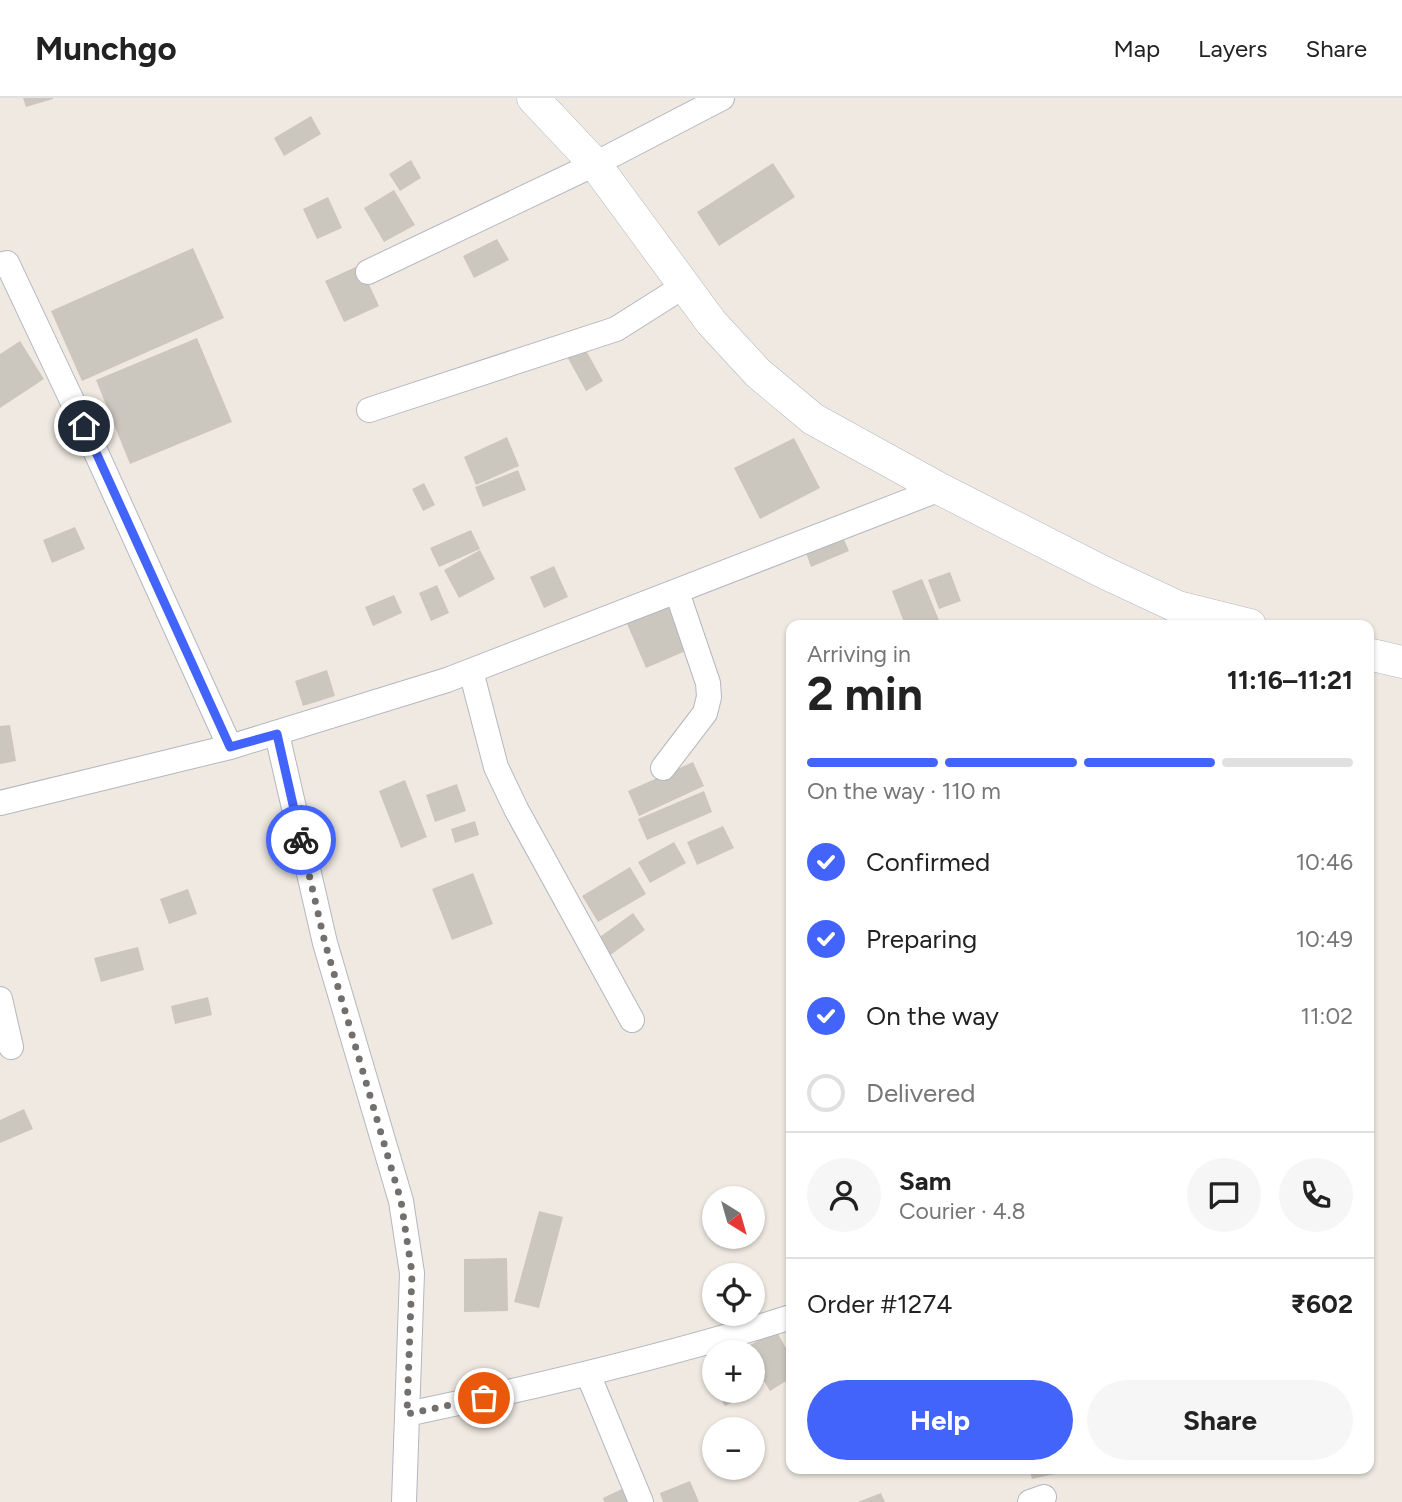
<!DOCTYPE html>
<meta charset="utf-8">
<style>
:root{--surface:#fff;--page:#f6f6f6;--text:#222;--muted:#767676;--line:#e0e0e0;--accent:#4264fb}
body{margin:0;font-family:Figtree,sans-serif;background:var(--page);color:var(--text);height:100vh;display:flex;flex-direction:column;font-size:26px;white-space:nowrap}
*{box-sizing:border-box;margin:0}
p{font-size:23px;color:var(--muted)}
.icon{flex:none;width:38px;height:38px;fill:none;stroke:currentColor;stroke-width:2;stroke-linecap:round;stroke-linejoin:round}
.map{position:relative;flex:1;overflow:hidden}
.sheet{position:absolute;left:786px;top:522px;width:588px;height:854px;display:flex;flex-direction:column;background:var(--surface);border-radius:14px;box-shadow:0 2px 5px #0004}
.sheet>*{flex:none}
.needle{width:46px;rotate:143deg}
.fabs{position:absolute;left:702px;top:1088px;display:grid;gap:14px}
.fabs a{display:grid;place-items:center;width:63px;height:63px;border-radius:50%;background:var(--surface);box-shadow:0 2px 5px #0004;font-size:35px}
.pin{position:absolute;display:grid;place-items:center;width:60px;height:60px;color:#fff;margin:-30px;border:4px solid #fff;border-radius:50%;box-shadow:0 2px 7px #0007}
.courier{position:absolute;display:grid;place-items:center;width:70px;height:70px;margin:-35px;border:5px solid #4264fb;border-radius:50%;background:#fff;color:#222;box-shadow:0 2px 9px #0007}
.summary em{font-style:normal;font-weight:700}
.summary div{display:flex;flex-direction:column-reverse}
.summary{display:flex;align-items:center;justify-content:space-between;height:119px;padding:0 21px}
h1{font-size:46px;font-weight:700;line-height:52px}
.bar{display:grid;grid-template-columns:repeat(4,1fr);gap:10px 7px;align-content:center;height:84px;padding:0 21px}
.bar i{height:9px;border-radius:5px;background:var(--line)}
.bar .current{background:var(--accent)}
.bar p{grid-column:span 4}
.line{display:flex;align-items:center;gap:18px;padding:0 21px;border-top:2px solid var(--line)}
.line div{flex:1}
.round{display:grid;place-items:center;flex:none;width:74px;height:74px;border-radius:37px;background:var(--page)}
ol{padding:0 21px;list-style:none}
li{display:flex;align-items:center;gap:21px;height:77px}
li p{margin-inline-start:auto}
li .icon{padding:7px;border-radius:50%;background:var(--accent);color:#fff;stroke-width:4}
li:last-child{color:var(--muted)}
li i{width:38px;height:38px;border:4px solid var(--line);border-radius:50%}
.cta{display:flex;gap:14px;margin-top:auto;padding:14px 21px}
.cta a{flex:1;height:80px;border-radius:42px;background:var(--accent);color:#fff;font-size:28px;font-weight:700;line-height:80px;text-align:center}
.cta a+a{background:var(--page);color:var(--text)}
header{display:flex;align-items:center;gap:42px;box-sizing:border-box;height:98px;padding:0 35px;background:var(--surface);border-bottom:2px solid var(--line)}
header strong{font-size:33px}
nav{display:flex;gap:38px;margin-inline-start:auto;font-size:24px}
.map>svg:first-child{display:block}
</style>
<header>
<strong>Munchgo</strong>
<nav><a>Map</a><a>Layers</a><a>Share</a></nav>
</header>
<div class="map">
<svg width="1402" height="1404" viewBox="0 0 1402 1404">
<rect width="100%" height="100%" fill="#efe9e1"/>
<path fill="#cbc7bf" d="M23,0H53V1L26,9Z
M311,18L321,36L284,58L274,40Z
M411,62L421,80L400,93L389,76Z
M773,65L795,99L719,148L697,114Z
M394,92L415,127L384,144L364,110Z
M328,99L342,130L317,141L303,111Z
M497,141L509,162L474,180L463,158Z
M193,150L224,220L82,283L51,213Z
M360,167L379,208L344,224L325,183Z
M197,240L232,324L130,366L96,282Z
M20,243L44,281L0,310V256Z
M582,245L603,283L586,293L565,255Z
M507,339L519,368L476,387L464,359Z
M794,340L820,390L760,421L734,370Z
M518,372L526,392L483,409L475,389Z
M424,385L435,407L423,413L412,391Z
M75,429L85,451L52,465L43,442Z
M471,432L480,451L439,469L430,450Z
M843,439L849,453L811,469L806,455Z
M480,452L495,481L459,500L444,472Z
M554,468L568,499L544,510L530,479Z
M950,474L961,503L939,511L928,482Z
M922,481L941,527H905L892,493Z
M437,487L449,515L431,523L419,495Z
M394,497L402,515L373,528L365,509Z
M668,503L688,552L646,570L625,521Z
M327,572L335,598L303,608L295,583Z
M10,627L16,663L0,666V628Z
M693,664L704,688L639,718L628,693Z
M405,682L427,739L401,750L379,693Z
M457,686L466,713L435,724L426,697Z
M704,693L712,714L647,742L638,721Z
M475,723L479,737L455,745L451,731Z
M723,728L734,750L697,767L687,744Z
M674,744L686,765L650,785L638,764Z
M630,769L646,796L598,824L582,798Z
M473,775L493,826L452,842L432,791Z
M188,791L197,816L169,826L160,801Z
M633,815L645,832L609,858L597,841Z
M138,849L144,872L101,884L94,860Z
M208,899L212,917L175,926L171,908Z
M24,1011L33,1031L0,1045V1022Z
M539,1113L563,1119L539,1210L514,1204Z
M507,1160L508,1213L464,1214V1161Z
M776,1232L791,1259V1280L770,1293L752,1263V1255H748L745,1250Z
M714,1261V1286L704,1266Z
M752,1282L757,1292L725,1308L717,1293H752Z
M1029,1370H1054L1055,1376L1032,1381Z
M690,1383L699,1404H663L660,1395Z
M624,1390L630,1404H604L603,1400Z
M881,1395L885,1404H858Z"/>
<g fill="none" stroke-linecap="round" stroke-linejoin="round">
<defs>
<path id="minor" d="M0,167L7,165L84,328L230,649
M368,174L595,66L722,0
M369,312L616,231L684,188
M471,573L496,669L516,711L632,922
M277,636L325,845L401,1103L412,1175L404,1404
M663,670L705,615L709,599L708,585L677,494
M0,705L230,649L447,582L940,391
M0,901L11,949
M588,1276L641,1404
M407,1316C536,1289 665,1259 791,1219
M1030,1404L1044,1399"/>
<path id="tertiary" d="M533,0L595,66L711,224L758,275L813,321L940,391L1103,474L1178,509L1250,527
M1368,556L1402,564"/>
</defs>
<use href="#minor" stroke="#b4b7c1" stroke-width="26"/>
<use href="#tertiary" stroke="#b4b7c1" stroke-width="33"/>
<use href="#minor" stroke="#fff" stroke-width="24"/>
<use href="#tertiary" stroke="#fff" stroke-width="32"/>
</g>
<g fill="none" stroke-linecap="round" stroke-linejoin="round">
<path stroke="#726f6d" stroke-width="7" stroke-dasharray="0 12.6" d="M301,742L325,845L401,1103L412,1175L407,1316L484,1300"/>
<path stroke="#4264fb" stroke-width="9" d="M84,328L230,649L277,636L301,742"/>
</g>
</svg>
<div class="fabs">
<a><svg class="needle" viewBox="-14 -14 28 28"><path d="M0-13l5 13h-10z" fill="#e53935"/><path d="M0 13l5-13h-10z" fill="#767676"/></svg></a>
<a><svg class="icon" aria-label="locate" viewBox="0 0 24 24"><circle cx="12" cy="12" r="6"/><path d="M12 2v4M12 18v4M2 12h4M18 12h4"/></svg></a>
<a>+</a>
<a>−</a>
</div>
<div class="pin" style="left:484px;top:1300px;background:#ea580c"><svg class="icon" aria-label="bag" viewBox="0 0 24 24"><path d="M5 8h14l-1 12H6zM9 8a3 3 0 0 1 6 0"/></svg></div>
<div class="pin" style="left:84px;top:328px;background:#1f2937"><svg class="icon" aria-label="home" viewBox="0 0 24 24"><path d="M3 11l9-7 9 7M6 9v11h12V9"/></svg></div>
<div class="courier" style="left:301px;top:742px"><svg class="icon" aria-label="bike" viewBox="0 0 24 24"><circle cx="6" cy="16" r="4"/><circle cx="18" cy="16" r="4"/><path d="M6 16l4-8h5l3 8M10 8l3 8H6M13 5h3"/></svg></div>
<section class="sheet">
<div class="summary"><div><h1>2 min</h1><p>Arriving in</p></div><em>11:16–11:21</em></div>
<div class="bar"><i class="current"></i><i class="current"></i><i class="current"></i><i></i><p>On the way · 110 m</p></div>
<ol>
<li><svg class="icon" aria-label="check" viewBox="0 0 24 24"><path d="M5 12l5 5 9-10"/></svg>Confirmed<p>10:46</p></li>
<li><svg class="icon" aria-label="check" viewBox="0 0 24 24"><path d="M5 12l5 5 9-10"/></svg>Preparing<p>10:49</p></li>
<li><svg class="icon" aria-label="check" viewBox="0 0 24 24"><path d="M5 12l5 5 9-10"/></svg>On the way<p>11:02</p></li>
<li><i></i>Delivered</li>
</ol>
<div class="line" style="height:126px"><a class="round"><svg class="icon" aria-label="person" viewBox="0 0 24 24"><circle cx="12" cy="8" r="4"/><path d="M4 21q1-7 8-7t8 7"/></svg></a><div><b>Sam</b><p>Courier · 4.8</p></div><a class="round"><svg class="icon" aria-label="chat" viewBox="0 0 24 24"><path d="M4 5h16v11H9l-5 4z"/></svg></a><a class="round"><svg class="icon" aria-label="phone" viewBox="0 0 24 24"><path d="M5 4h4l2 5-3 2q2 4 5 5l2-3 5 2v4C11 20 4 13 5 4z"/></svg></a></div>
<div class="line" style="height:91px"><div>Order #1274</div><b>₹602</b></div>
<div class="cta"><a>Help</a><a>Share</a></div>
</section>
</div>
